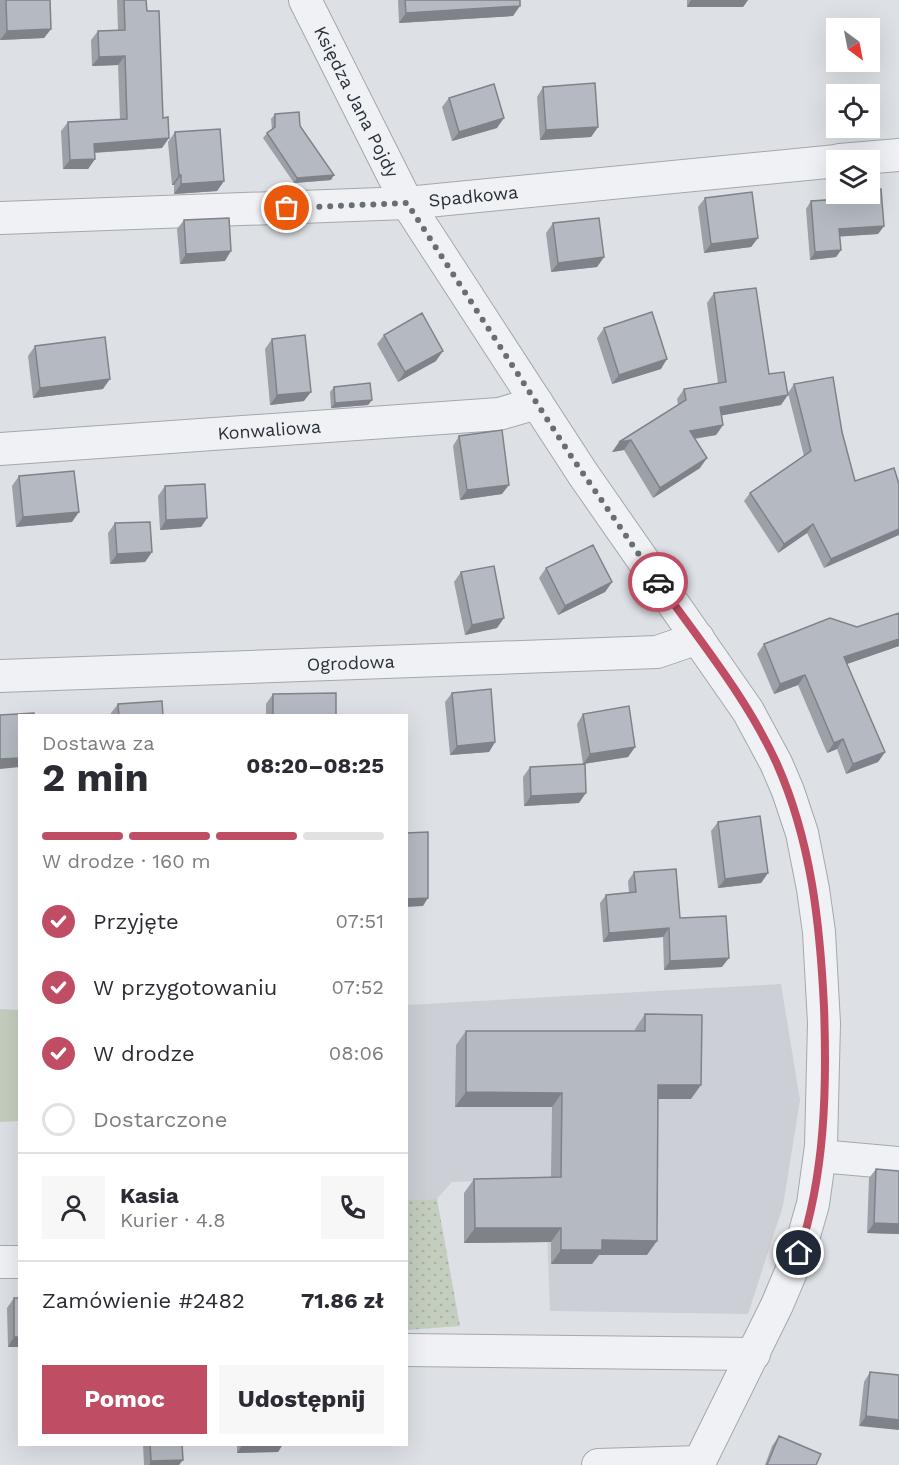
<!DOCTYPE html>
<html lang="pl">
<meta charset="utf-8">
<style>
:root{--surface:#fff;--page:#f7f7f7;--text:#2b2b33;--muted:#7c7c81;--line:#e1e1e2;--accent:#bf4d64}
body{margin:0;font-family:"Work Sans",sans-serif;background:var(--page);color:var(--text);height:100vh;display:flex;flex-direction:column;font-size:22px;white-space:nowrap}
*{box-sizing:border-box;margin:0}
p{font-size:20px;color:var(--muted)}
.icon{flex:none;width:33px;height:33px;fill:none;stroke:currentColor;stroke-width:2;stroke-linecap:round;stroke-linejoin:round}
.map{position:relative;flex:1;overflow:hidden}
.side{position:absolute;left:18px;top:714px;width:390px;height:732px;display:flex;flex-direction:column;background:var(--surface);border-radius:0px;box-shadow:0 6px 24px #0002}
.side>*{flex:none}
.needle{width:39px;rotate:148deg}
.tools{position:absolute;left:826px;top:18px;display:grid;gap:12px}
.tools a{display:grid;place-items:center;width:54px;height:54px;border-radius:0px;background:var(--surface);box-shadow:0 6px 24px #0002;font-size:30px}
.pin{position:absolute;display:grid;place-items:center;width:51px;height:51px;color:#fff;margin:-26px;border:3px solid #fff;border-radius:50%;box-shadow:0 2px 6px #0007}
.courier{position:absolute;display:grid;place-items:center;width:60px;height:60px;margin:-30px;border:4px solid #bf4d64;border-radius:50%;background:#fff;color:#222;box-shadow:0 2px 8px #0007}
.overview em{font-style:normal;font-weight:700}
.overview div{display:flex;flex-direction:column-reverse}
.overview{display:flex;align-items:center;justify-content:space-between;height:102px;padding:0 24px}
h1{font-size:39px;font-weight:700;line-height:45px}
.bar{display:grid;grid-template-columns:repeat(4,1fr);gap:9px 6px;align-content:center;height:72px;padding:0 24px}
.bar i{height:8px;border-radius:4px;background:var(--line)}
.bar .active{background:var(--accent)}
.bar p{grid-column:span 4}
.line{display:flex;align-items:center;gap:15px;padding:0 24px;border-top:2px solid var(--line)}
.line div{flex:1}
.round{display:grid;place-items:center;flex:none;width:63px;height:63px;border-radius:0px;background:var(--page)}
ol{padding:0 24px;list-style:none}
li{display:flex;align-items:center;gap:18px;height:66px}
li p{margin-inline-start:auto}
li .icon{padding:6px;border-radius:50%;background:var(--accent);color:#fff;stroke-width:4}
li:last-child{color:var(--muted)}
li i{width:33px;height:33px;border:3px solid var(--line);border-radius:50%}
.action{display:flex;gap:12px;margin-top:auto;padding:12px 24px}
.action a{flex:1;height:69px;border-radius:0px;background:var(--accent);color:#fff;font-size:24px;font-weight:700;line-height:69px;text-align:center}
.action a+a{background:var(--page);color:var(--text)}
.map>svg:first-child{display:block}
</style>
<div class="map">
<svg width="899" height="1465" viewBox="0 0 899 1465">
<defs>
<pattern id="park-dots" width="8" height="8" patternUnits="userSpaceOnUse" patternTransform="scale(1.5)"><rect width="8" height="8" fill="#c4cebf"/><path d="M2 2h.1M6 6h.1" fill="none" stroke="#a8b1a5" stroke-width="1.8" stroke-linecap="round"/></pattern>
</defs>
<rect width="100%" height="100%" fill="#dde1e5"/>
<path fill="#ccd0d6" d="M781,984L800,1100L783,1206L748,1314L550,1311L545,1179L452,1182L437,1199L407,1200V1005Z"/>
<path fill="#c4cebf" d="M0,1009L19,1010V1121L0,1122Z"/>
<path fill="url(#park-dots)" d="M437,1199L460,1326L407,1330V1200Z"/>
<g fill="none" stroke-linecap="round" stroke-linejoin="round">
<defs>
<g id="minor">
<path id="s1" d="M305,0L407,203L583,474L748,711L776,763L788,791L802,833L813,889L819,932L824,1023L821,1146L813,1204L799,1253L777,1305L698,1465"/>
<path d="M840,160L899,155"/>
<path id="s2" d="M0,218L407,203L837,161"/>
<path id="s3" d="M0,449L499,414L537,403"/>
<path id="s4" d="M0,676L657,652L698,638"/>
<path d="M820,1156L899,1163"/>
<path d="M0,1262H20"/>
<path d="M406,1350L754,1354"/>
<path d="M598,1465L700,1462"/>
</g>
</defs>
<use href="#minor" stroke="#a3a8ae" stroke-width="34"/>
<use href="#minor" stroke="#eff1f4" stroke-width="32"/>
</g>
<path fill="#9ca0a7" d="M0,0H50L51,29L44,38L0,40Z
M117,0H146L162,148L94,153L95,159L88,169H63L61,131L68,122L120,120L118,65L92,66L91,40L98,31L118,30Z
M398,0H520L513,16L399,23Z
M687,0H748L743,7H687Z
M543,87L598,127L591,137L540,140L537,97Z
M449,98L497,128L452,141L442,107Z
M275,114L331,180L294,183L263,138L267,133L272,130L271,119Z
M175,132L224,181L217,191L174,194V185H172L168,142Z
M853,194H870L884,226L878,234L840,236L841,250L836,257L810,260L806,209L811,201L849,198Z
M705,198L758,238L751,247L704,253L698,207Z
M184,220L225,261L180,264L177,229Z
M553,223L604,257L597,267L551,272L546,233Z
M714,293L769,374L781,405L721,415L723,425L716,435L695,439L700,468L653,498L624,450L612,452L678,405L677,399L684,389L718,383L707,303Z
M604,328L661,369L612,384L597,338Z
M384,335L436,361L398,382L377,344Z
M272,339L304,401L270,405L265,349Z
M35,346L103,389L33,398L28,356Z
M794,384L842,432L855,481L899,484L824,568L807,533L778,553L744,501L750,493L804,456L788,393Z
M334,387L372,400L368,405L331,408L330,392Z
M459,436L502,494L460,500L453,446Z
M19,476L72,522L16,527L12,486Z
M165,486L207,518L201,527L160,530L158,496Z
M115,523L152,552L145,562L110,564L108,533Z
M546,568L612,582L605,592L558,615L539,578Z
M461,572L497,628L465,635L454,582Z
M857,627L899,646L847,664L885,752L878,762L846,774L837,749L827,753L798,685L774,694L757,654L764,644Z
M452,693L495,742L489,752L450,755L445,702Z
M273,694L336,716H266V704Z
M118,704L163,716H111V713Z
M583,714L635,747L628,757L583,764L577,724Z
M530,767L579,803L524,806L523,777Z
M718,822L768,873L761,883L718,888L711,831Z
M634,872L680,918L722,967L664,970L663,937L603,942L600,903L606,895L629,893L628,881Z
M645,1014L691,1099H658L647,1255H599L592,1264H551V1242L464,1243V1193L474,1179L551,1177L552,1107H455L456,1045L466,1031H635V1029Z
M876,1169L899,1171V1234L867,1233L869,1178Z
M14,1298L20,1347H8L7,1308Z
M870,1372L899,1375L859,1426L864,1382Z
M779,1436L816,1465H765L772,1446Z
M143,1444H182L179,1465H144Z
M237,1444H283L278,1452L237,1453Z"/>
<path fill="#7f8288" d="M691,0H748L743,7H687Z
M520,6L513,16L399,23L406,13Z
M51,29L44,38L0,40L7,31Z
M125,56L118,65L92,66L99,57Z
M504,118L497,128L452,141L459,132Z
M598,127L591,137L540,140L546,130Z
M169,138L162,148L88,153L94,144Z
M95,159L88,169H63L70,160Z
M179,175H181L174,185H172Z
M334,175L331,180L294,183L297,178Z
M224,181L217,191L174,194L181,184Z
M884,226L878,234L834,237L839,229Z
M758,238L751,247L704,253L711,244Z
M841,250L836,257L810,260L815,252Z
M231,251L225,261L180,264L186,254Z
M604,257L597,267L551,272L558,263Z
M443,351L436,361L398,382L405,372Z
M667,359L661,369L612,384L619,375Z
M110,379L103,389L33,398L40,388Z
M311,392L304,401L270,405L277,395Z
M788,395L781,405L713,417L720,407Z
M372,400L368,405L331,408L335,403Z
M723,425L716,435L684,440L690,431Z
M631,440L624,450L612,452L619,442Z
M707,458L700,468L653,498L660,488Z
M509,485L502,494L460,500L467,490Z
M79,512L72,522L16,527L23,517Z
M207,518L201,527L160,530L166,520Z
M813,524L807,533L778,553L784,544Z
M899,529V535L824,568L831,559Z
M152,552L145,562L110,564L117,554Z
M612,582L605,592L558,615L565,606Z
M504,618L497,628L465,635L472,625Z
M899,639V646L838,667L844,657Z
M805,675L798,685L774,694L780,684Z
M843,739L837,749L827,753L834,743Z
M495,742L489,752L450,755L457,746Z
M635,747L628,757L583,764L590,754Z
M885,752L878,762L846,774L853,764Z
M20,758V767L0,769V759Z
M586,793L579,803L524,806L531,796Z
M768,873L761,883L718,888L725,879Z
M428,898L423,906L406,907V899Z
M669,928L663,937L603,942L609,933Z
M729,958L722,967L664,970L670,961Z
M658,1085H701L691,1099H648Z
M466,1092L562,1093L552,1107H455Z
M874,1223L899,1224V1234L867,1233Z
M475,1228H561L551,1242L464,1243Z
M602,1240L657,1241L647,1255H599L592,1264H551L561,1250Z
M14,1337H20V1347H8Z
M866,1416L899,1420V1430L859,1426Z
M243,1444H283L278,1452L237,1453Z
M183,1460L179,1465H149L151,1461Z"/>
<path fill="#b5bac2" stroke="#7f8288" stroke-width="1.5" d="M6,0H50L51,29L7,31Z
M124,0H146L147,11H159L163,118L168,117L169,138L94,144L95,159L70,160L68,122L127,119L125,56L99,57L98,31L125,30Z
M405,0H520V6L406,13Z
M595,83L598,127L546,130L543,87Z
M494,84L504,118L459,132L449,98Z
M299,112L300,126L334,175L297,178L267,133L275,127V114Z
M220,129L224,181L181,184V175H179L175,132Z
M870,189H881L884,226L839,229L841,250L815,252L811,201L855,198V194H870Z
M752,192L758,238L711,244L705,198Z
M229,218L231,251L186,254L184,220Z
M599,218L604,257L558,263L553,223Z
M756,288L769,374L784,372L788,395L720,407L723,425L690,431L707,458L660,488L631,440L619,442L686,400L684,389L726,382L714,293Z
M652,312L667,359L619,375L604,328Z
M422,313L443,351L405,372L384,335Z
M305,335L311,392L277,395L272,339Z
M105,337L110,379L40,388L35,346Z
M833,377L842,432L855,481L894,468L899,484V529L831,559L813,524L784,544L750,493L811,451L794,384Z
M370,383L372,400L335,403L334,387Z
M502,430L509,485L467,490L459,436Z
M74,471L79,512L23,517L19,476Z
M205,484L207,518L166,520L165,486Z
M150,522L152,552L117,554L115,523Z
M593,545L612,582L565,606L546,568Z
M494,566L504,618L472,625L461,572Z
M899,613V639L844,657L885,752L853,764L843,739L834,743L805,675L780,684L764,644L830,618L857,627Z
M491,689L495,742L457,746L452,693Z
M336,693V716H273V694Z
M162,701L163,716H119L118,704Z
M629,706L635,747L590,754L583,714Z
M34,713V716H20V758L0,759V715Z
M585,764L586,793L531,796L530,767Z
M760,816L768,873L725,879L718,822Z
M428,832V898L406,899V833Z
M676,869L680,918L726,916L729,958L670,961L669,928L609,933L606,895L636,892L634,872Z
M645,1014L702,1015L701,1085H658L657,1241L602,1240V1250H561V1228H475L474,1179L561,1177L562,1093L466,1092V1031H645Z
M876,1169L899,1171V1224L874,1223Z
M14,1298H20V1337H14Z
M870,1372L899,1375V1420L866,1416Z
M779,1436L821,1454L816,1465H767Z
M150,1444H182L183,1460L151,1461Z"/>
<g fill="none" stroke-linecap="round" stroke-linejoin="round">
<path stroke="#676e76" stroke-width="6" stroke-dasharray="0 10.8" d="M287,208L407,203L571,456L658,582"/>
<path stroke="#bf4d64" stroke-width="8" d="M658,582C700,641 747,698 777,764C811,841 820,923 824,1007C827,1090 825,1174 799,1253"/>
</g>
<g text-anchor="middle" stroke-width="4.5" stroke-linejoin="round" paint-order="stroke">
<g font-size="18" fill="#28303a" stroke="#ecf0f3">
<text dy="6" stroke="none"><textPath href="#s1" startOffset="114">Księdza Jana Pojdy</textPath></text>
<text dy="6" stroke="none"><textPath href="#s2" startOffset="474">Spadkowa</textPath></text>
<text dy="6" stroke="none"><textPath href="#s3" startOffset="270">Konwaliowa</textPath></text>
<text dy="6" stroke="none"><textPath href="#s4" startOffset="351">Ogrodowa</textPath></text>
</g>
</g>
</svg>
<div class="tools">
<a><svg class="needle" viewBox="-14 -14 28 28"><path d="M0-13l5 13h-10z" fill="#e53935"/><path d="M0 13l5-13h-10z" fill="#7c7c81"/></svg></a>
<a><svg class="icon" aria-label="locate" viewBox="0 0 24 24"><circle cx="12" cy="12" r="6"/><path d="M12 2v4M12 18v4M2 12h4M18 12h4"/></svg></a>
<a><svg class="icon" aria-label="layers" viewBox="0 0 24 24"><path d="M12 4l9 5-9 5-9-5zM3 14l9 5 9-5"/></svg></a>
</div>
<div class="pin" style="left:287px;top:208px;background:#ea580c"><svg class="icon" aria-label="bag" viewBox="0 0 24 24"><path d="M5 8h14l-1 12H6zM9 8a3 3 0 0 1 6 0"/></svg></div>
<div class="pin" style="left:799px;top:1253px;background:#1f2937"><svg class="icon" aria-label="home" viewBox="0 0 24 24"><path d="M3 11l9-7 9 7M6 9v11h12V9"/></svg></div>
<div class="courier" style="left:658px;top:582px"><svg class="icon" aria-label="car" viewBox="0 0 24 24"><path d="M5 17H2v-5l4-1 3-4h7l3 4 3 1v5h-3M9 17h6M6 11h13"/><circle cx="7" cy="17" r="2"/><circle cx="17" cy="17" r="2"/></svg></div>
<section class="side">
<div class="overview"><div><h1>2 min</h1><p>Dostawa za</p></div><em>08:20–08:25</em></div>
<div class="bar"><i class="active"></i><i class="active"></i><i class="active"></i><i></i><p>W drodze · 160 m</p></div>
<ol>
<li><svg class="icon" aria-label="check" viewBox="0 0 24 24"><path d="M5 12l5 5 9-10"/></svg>Przyjęte<p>07:51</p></li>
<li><svg class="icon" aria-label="check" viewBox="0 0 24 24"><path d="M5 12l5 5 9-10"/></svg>W przygotowaniu<p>07:52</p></li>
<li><svg class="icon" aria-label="check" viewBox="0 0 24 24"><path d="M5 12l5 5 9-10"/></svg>W drodze<p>08:06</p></li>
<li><i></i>Dostarczone</li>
</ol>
<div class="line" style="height:108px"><a class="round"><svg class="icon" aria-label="person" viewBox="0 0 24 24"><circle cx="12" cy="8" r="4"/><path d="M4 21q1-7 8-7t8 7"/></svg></a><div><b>Kasia</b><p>Kurier · 4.8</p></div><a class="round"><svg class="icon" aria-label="phone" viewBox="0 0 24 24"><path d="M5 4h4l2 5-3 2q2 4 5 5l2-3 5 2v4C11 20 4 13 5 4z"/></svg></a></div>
<div class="line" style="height:78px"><div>Zamówienie #2482</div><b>71.86 zł</b></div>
<div class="action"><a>Pomoc</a><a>Udostępnij</a></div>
</section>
</div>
